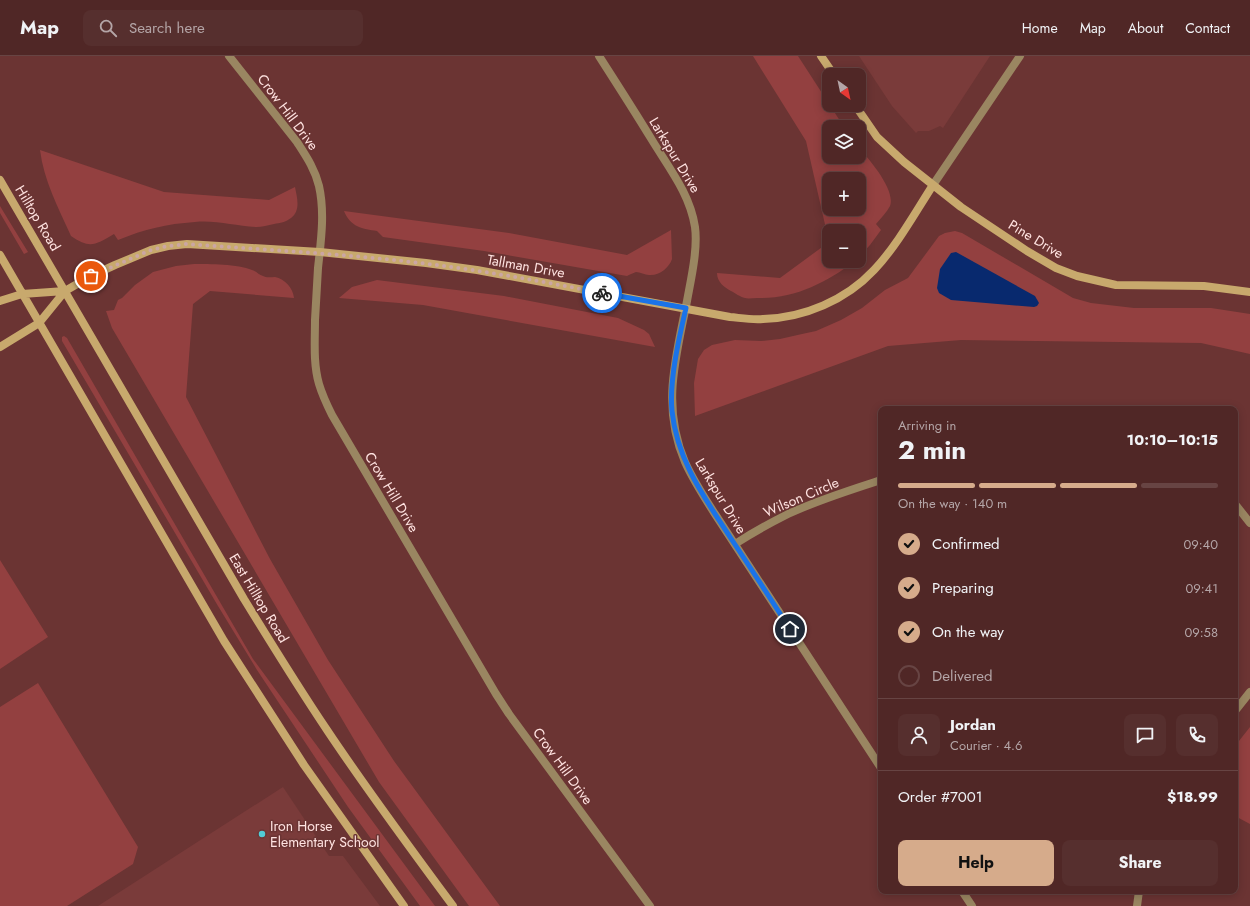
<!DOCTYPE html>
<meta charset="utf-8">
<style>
:root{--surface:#502726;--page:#562f2e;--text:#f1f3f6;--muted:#b4a5a7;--line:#674443;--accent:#d6ab8b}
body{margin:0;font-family:Jost,sans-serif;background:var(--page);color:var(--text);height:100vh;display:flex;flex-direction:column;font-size:15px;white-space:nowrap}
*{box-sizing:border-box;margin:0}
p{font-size:13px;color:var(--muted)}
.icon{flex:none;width:22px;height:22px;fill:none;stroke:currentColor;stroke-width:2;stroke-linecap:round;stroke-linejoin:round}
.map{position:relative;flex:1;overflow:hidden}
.side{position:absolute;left:878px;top:350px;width:360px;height:488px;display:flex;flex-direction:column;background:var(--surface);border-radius:8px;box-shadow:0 2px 10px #0003,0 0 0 1px var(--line)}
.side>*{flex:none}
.needle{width:26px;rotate:147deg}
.controls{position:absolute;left:822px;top:12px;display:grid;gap:8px}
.controls a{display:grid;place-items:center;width:44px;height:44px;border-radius:8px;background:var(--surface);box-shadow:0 2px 10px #0003,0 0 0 1px var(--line);font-size:20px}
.pin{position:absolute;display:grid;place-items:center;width:34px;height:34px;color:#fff;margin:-17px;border:2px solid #fff;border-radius:50%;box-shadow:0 1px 4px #0007}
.courier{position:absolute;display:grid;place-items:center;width:40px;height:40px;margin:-20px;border:3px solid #1a73e8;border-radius:50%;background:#fff;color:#222;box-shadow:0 1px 5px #0007}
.summary em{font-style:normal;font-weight:700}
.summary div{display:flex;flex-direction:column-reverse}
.summary{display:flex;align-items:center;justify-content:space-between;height:68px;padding:0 20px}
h1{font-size:26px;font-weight:700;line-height:30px}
.bar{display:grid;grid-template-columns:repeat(4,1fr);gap:6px 4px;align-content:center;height:48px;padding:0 20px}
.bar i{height:5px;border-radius:3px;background:var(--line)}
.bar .active{background:var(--accent)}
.bar p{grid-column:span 4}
.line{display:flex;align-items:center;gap:10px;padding:0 20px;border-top:1px solid var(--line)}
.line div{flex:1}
.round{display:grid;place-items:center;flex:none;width:42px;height:42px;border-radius:8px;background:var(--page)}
ol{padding:0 20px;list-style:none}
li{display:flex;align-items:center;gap:12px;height:44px}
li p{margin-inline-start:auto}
li .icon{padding:4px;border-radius:50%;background:var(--accent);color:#111;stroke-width:4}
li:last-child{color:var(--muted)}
li i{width:22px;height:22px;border:2px solid var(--line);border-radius:50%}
.action{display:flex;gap:8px;margin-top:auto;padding:8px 20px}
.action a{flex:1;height:46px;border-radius:8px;background:var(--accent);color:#111;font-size:16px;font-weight:700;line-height:46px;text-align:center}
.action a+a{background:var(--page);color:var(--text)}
header{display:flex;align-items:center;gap:24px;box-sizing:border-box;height:56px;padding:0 20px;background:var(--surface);border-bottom:1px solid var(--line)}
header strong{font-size:19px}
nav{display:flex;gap:22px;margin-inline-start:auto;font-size:14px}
.search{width:280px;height:36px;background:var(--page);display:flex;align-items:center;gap:10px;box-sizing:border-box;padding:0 14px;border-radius:8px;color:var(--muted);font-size:15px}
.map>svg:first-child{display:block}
</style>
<header>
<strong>Map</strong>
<div class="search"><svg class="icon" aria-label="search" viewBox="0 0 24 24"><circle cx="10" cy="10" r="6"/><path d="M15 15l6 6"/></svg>Search here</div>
<nav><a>Home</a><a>Map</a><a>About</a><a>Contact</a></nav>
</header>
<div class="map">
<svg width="1250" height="850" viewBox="0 0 1250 850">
<rect width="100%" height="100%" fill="#6b3433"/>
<path fill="#7a3b3a" d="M859,0H990L943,72L940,70L929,75H918L916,77L892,50Z
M283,731L329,800H343L380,850H98Z"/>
<path fill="#934040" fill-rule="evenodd" d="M753,0H798L844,71H829V101H859V92C869,103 896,134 890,150C887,156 881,162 876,168L881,174L870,189L859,201V175H829V205H855C826,227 794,243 757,242C753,242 748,243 745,242C740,241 735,237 731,235C724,231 717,226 717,217L780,222L829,186L806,85ZM829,123H859V153H829Z
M40,94L164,136L269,144L295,131C297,142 301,154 291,162C286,166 280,167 274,168C268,169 262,171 256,171C235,170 216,164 195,166C166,168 145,173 118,184L114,178C95,189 90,193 71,180C58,151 44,125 40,94Z
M0,150L3,155L28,196L24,198L0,157Z
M344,155L509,177L627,199L671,174L672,203C669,212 659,220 649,219C645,219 640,216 636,216C633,217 629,219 627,220L484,195L383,181L377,175C363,173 350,171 344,155Z
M955,175L962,177L1073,242L1091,247L1134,252H1211L1250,258V298L1201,287L961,284L888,290L695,360L694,327L698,303L704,294L712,289L735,284L761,285L780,283L802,278L816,275L841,264L862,252L885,234L908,222L939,180L945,177Z
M194,208C209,208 238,208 252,214C256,215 259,219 263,220C266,222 271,221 275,221C285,223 293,232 294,242L210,235L193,248L186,341L270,503L328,604L394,705L500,850H469L379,726L112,272L106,255L114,254L118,244L122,242L135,229L153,216L176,210Z
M377,224L504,240L618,262L644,274L649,278L655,291L423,249L339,242L352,231Z
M64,280L67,282L253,603L435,850H420L348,751L257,614L218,550L62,285V281Z
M0,504L48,581L0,613Z
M38,627L138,791L133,808L67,850H0V651Z
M1250,671V768L1235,760V690Z"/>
<path fill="#08296e" d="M956,196L1035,240L1039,247L1037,250L1034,251L951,244L939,237L937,232L940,213L951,197Z"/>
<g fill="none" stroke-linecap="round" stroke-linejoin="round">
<path stroke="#9a8661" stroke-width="8" d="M229,0L297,86C306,100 315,113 319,130C325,157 321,184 318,212C317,229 316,246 315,264C315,285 313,307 319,328C322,338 327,349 332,359L496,638L509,658L650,850
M599,0C617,28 635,56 652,84C669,112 690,138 695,171C698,193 691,223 687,245C676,301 661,350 685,406C693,424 704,441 715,458L881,712
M933,129L1020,0
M1235,448L1250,467
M735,488C752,477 770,467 788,458C818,444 850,434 881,424
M1235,655L1250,636
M962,835L972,850
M1137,850L1139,835"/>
<path stroke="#c8a96d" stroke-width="8" d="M821,0L834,19
M855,49L877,81L904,106L961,151L1027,195L1056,212L1077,220L1116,229L1204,230L1250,236
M0,124L244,543C271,587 298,631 327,674C367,734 410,792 453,850
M0,199L224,585L304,709L404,850
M0,245L22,238L65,235
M0,291L39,267L65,235L91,220L115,209L151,194L168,190L187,188L320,196L426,207L477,214L730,261C741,262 752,264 763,263C804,262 846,244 874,214C896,191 915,157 933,129"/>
</g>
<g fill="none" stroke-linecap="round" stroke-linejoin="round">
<path stroke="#cba6a4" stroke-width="4" stroke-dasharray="0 7.2" d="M91,220L151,194L168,190L187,188C267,194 348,198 428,208C486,215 544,226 602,237"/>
<path stroke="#1a73e8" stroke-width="5" d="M602,237L686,252C679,282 669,325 672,355C677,404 704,441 730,481C750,511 770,542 790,573"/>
</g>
<circle fill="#52ccd6" stroke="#6b3433" stroke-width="1.5" cx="262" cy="778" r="4"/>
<g text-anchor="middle" stroke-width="3" stroke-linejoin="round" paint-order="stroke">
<g font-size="14" fill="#ffe3e1" stroke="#6b3433">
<text transform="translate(288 56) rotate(53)" y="5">Crow Hill Drive</text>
<text transform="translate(675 99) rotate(59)" y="5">Larkspur Drive</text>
<text transform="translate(38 162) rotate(59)" y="5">Hilltop Road</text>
<text transform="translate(1036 183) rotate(31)" y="5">Pine Drive</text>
<text transform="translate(526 210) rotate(10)" y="5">Tallman Drive</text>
<text transform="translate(392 436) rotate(59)" y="5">Crow Hill Drive</text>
<text transform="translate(721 440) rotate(59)" y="5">Larkspur Drive</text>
<text transform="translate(801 441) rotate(-23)" y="5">Wilson Circle</text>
<text transform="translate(259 542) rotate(59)" y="5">East Hilltop Road</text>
<text transform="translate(563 710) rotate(54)" y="5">Crow Hill Drive</text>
</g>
<g font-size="14" fill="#ffe3e1" stroke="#6b3433" text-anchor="start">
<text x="270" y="775">Iron Horse<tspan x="270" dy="16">Elementary School</tspan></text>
</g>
</g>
</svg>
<div class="controls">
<a><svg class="needle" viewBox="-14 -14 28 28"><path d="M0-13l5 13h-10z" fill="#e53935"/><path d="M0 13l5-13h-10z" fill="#b4a5a7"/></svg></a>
<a><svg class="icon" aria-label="layers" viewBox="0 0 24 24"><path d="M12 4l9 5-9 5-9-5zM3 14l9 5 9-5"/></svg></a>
<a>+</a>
<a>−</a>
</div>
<div class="pin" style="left:91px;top:220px;background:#ea580c"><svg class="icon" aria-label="bag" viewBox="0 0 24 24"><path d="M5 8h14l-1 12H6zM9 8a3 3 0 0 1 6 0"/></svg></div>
<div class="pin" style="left:790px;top:573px;background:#1f2937"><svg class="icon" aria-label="home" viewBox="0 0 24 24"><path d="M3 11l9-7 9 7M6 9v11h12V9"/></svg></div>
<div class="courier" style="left:602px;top:237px"><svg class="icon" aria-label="bike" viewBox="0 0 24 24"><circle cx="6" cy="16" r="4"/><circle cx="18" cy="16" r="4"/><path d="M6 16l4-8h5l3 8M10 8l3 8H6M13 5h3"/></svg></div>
<section class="side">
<div class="summary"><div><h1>2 min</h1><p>Arriving in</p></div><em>10:10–10:15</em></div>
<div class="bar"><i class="active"></i><i class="active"></i><i class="active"></i><i></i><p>On the way · 140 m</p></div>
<ol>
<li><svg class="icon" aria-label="check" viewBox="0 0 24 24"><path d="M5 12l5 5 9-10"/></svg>Confirmed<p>09:40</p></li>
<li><svg class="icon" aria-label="check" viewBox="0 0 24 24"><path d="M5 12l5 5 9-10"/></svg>Preparing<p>09:41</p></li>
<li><svg class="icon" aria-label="check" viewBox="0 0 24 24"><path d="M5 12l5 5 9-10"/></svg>On the way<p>09:58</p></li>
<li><i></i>Delivered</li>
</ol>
<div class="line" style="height:72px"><a class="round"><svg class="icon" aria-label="person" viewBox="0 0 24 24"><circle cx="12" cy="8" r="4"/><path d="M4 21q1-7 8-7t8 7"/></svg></a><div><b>Jordan</b><p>Courier · 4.6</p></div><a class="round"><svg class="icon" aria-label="chat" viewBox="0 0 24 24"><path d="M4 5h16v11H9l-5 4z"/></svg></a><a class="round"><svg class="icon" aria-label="phone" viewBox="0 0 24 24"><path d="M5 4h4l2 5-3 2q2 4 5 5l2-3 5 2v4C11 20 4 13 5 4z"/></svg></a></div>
<div class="line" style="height:52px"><div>Order #7001</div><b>$18.99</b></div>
<div class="action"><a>Help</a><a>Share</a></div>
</section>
</div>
